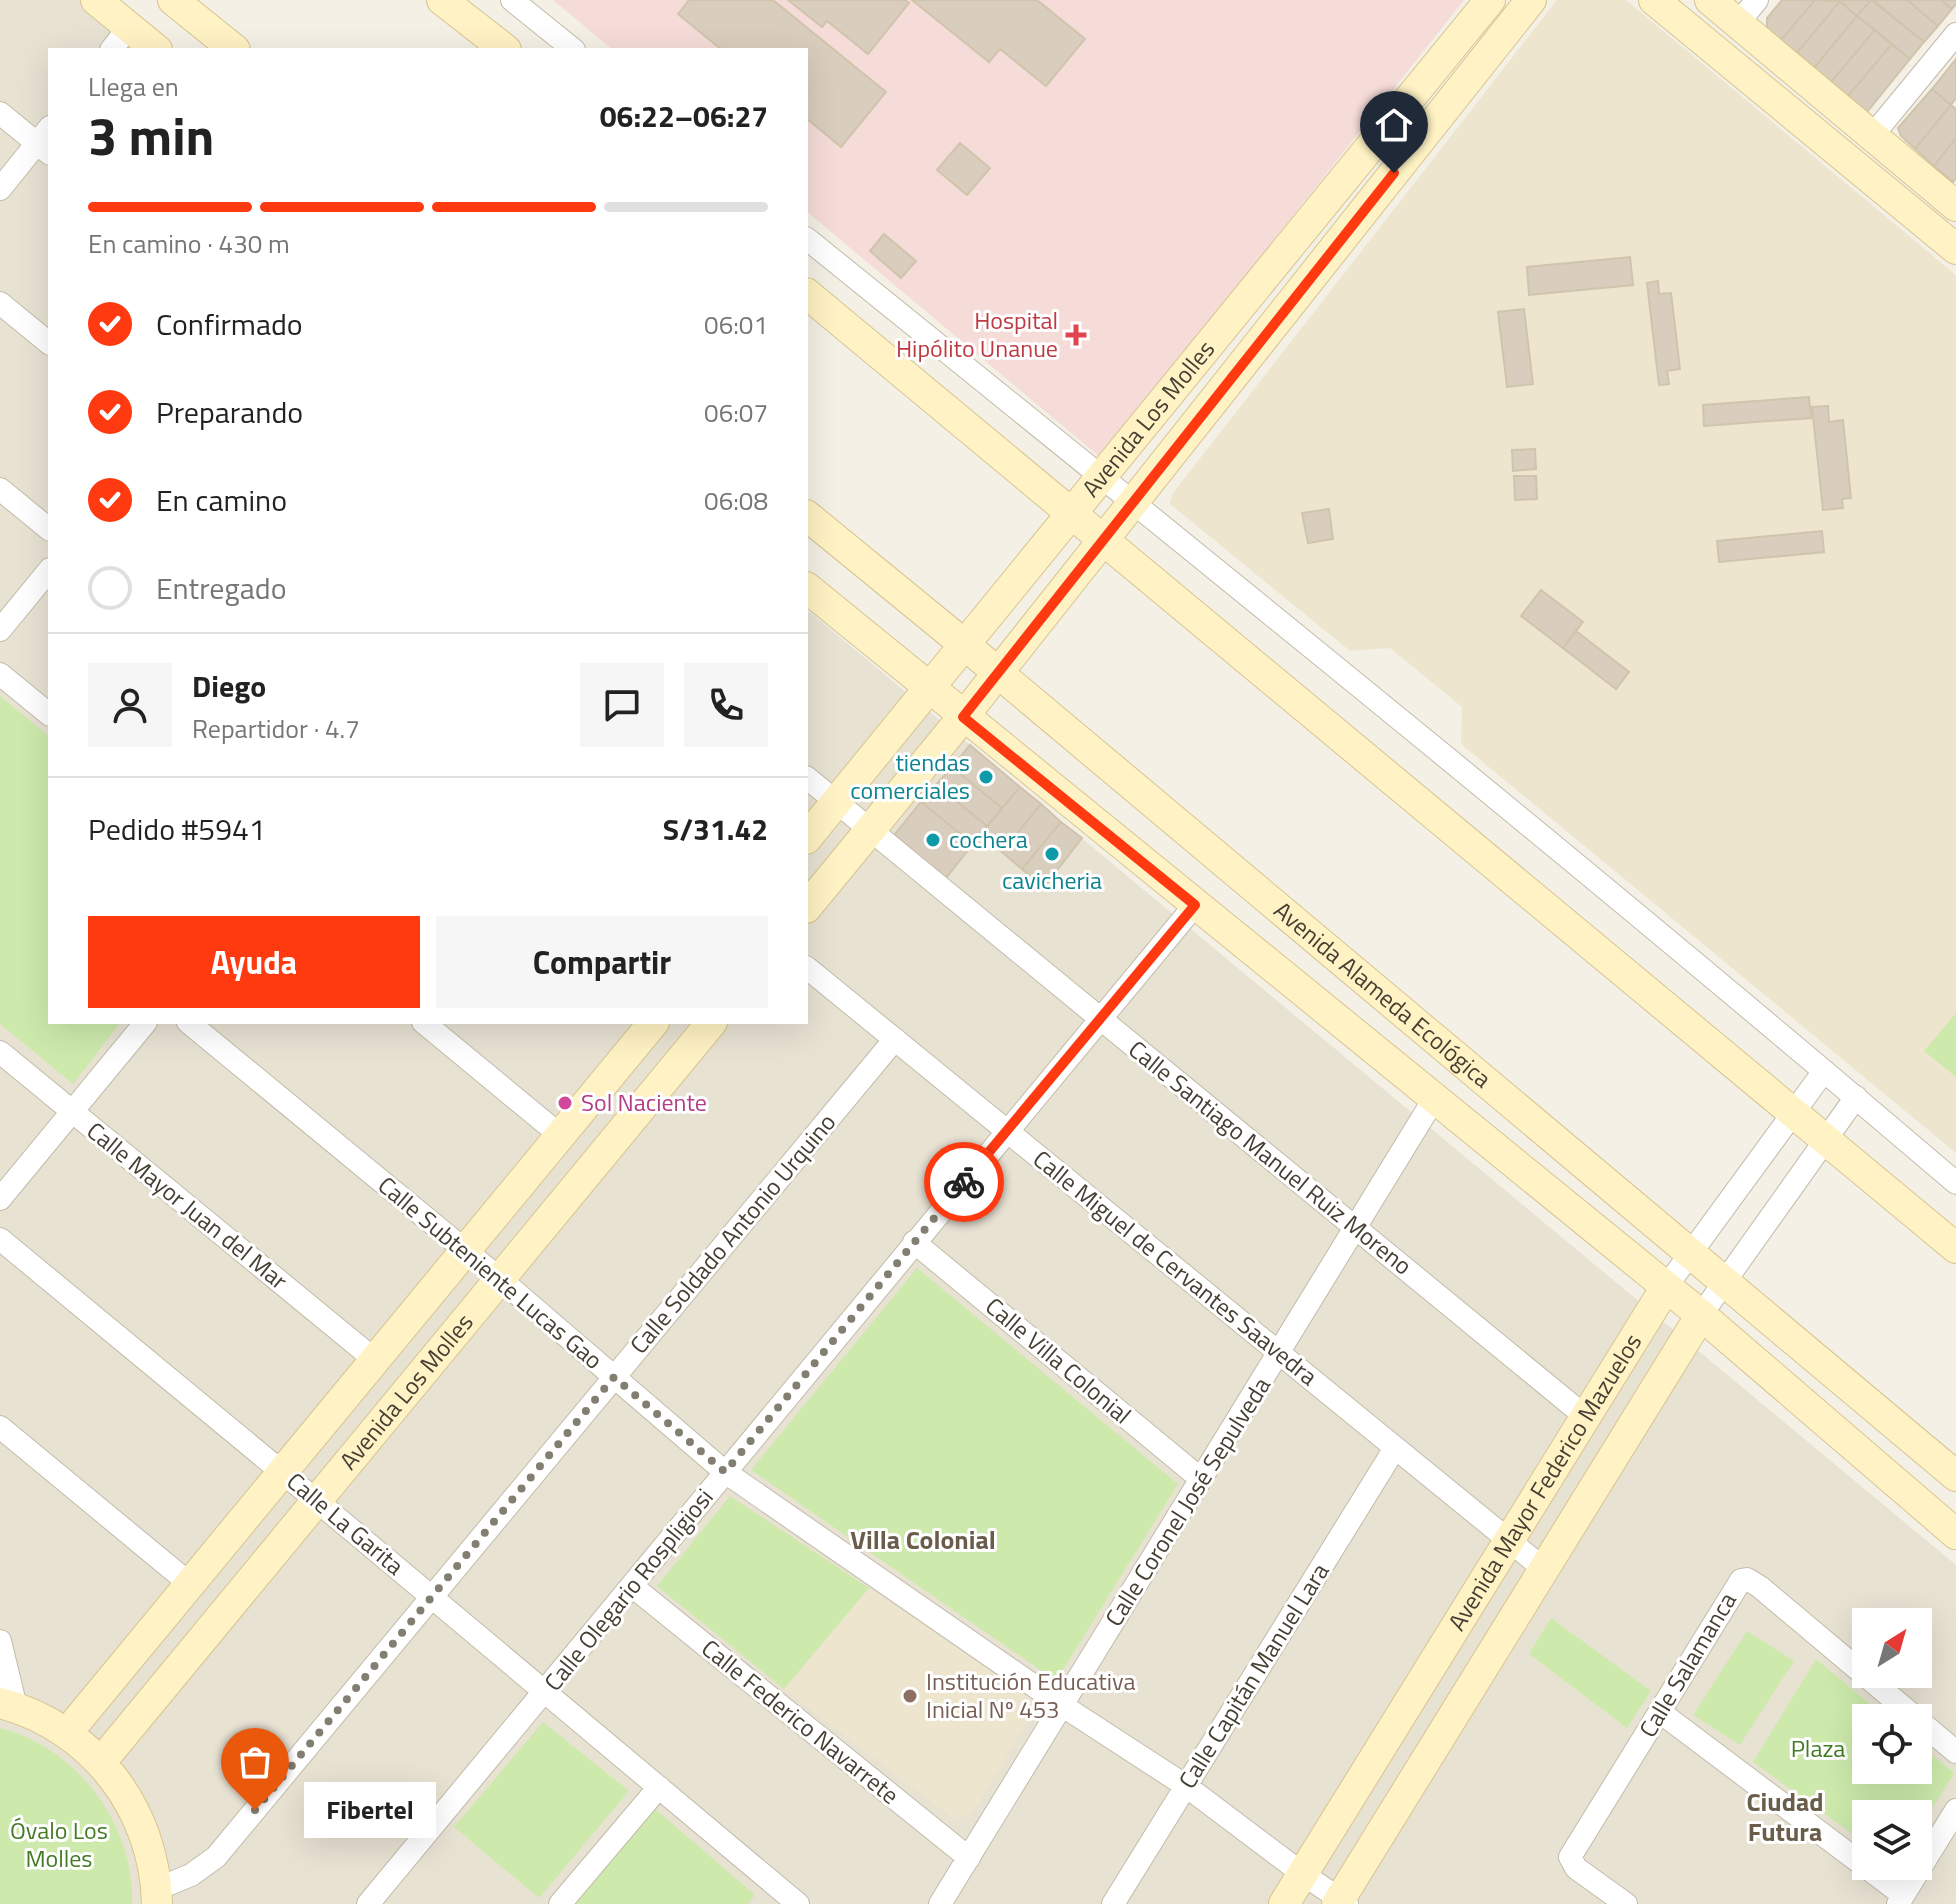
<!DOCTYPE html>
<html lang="es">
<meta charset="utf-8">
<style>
:root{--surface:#fff;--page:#f6f6f6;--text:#222;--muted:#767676;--line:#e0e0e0;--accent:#ff3a11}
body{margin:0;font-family:"Titillium Web",sans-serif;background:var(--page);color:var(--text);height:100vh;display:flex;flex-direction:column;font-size:30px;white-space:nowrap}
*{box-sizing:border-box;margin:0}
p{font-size:26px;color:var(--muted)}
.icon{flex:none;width:44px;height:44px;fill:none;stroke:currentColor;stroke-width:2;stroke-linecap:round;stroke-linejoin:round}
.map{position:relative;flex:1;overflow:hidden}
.details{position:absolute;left:48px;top:48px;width:760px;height:976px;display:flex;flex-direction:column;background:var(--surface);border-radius:0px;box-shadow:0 8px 32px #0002}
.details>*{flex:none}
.needle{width:52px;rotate:37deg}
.buttons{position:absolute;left:1852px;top:1608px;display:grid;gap:16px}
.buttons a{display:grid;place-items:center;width:80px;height:80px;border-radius:0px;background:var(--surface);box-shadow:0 8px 32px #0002;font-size:40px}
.pin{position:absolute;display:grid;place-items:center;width:68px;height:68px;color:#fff;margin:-82px -34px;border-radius:50% 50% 50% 0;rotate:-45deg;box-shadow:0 0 8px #0007}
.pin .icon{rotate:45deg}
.courier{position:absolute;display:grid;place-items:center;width:80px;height:80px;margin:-40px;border:6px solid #ff3a11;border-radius:50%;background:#fff;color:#222;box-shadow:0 2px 10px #0007}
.bubble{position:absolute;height:56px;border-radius:0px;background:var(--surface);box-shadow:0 8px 32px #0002;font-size:26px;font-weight:700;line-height:56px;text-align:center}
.headline em{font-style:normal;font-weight:700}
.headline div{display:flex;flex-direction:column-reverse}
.headline{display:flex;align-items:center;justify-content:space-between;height:136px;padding:0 40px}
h1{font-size:52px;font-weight:700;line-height:60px}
.bar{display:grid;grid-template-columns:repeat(4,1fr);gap:12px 8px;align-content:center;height:96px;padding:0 40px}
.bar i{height:10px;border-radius:6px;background:var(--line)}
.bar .current{background:var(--accent)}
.bar p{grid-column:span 4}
.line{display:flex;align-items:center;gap:20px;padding:0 40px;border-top:2px solid var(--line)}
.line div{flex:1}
.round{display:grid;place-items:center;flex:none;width:84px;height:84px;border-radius:0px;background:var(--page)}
ol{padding:0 40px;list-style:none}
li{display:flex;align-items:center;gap:24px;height:88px}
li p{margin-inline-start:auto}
li .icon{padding:8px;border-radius:50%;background:var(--accent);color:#fff;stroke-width:4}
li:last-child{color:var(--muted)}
li i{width:44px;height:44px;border:4px solid var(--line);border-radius:50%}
.cta{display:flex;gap:16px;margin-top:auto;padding:16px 40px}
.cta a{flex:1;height:92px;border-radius:0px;background:var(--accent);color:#fff;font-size:32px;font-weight:700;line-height:92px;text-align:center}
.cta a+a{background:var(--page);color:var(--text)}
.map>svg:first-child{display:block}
</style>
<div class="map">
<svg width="1956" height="1904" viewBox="0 0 1956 1904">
<rect width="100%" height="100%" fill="#f4f0e5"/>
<path fill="#e8e2d3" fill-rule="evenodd" d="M0,0H87L147,50H50V1022H806V609L1956,1565V1904H0ZM1866,1622H1918V1674H1866ZM1866,1718H1918V1770H1866ZM1866,1814H1918V1866H1866Z"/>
<path fill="#eee5ce" d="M1557,0H1626L1956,275V1153L1461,744L1462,707L1390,648L1350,651L1170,504L1173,493Z
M869,1588L1038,1704L971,1815L954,1819L784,1689Z"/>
<path fill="#f5dcd8" d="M553,0H1464L1101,458L806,211V50H613Z"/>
<path fill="#cdeaac" d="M0,696L50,737V1022H121L73,1084L0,1024Z
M1956,1013V1077L1924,1051Z
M917,1268L1178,1484L1056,1681L751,1470Z
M730,1496L869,1588L784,1689L657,1586Z
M1551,1618L1651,1691L1627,1728L1529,1654Z
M1747,1631L1794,1661L1740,1745L1693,1715Z
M1816,1659L1887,1718H1866V1770H1918V1743L1954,1773L1918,1831V1814H1866V1844L1753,1762Z
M543,1722L629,1791L539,1898L454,1827Z
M0,1728C77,1747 135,1825 132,1904H0Z
M655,1809L755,1895L748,1904H573Z"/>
<path fill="#d9cebd" stroke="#d1c4ad" stroke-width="2" d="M689,0H773L886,92L841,147L806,118V50H722L678,14Z
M788,0H905L909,3L868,54L827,21L822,27Z
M912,0H1037L1085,39L1046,86L1000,49L989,62Z
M1782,0H1815L1781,40L1767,28V18Z
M1815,0L1840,1L1797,53L1781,40Z
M1838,0H1871L1857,16Z
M1871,0L1924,42L1910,59L1857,16Z
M1873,0H1907L1938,26L1924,42Z
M1907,0H1941L1952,9L1938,26Z
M1941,0H1956V4L1952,9Z
M1840,1L1857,16L1814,68L1797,53Z
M1857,16L1875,30L1831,82L1814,68Z
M1875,30L1892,44L1848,96L1831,82Z
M1892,44L1910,59L1867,112L1848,96Z
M1956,59V98L1951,105L1932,89Z
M1932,89L1951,105L1915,149L1901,136L1898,128Z
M1951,105L1956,109V138L1934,166L1915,149Z
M1956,138V178L1953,182L1934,166Z
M960,143L990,168L967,195L937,170Z
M884,234L916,261L901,278L870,251Z
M1630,257L1633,285L1529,295L1527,267Z
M1658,281L1659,294L1671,293L1680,369L1667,371L1669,384L1659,385L1647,283Z
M1524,309L1533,384L1507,387L1498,312Z
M1809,397L1811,418L1704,426L1703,405Z
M1828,406L1829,422L1843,420L1851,498L1842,499L1843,508L1823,510L1812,407Z
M1535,449L1536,469L1513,471L1512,450Z
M1514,476H1536L1537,499L1515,500Z
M1329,509L1333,539L1308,543L1302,513Z
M1822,531L1824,552L1719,562L1717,541Z
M1541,590L1583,622L1563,648L1521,616Z
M1576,631L1629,672L1616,689L1563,648Z
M970,745L1020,787L1002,808L952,767Z
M952,767L1002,808L987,826L936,785Z
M936,785L987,826L973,844L921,802Z
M1020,787L1041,804L1002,852L980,835Z
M921,802L973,844L946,878L894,835Z
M1041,804L1061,822L1022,869L1002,852Z
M1061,822L1082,838L1044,887L1022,869Z"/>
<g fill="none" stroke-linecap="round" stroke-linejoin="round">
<defs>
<path id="street" d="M512,0L574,50
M1738,23L1757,0
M111,50L129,27
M0,113L50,154
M1872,136L1956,34
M0,189L50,127
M806,238C1192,550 1579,861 1956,1183
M0,303L50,344
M0,489L50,530
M0,630L50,569
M0,674L50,715
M806,777L1586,1417
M806,967L1544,1569
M188,1022L500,1279L725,1472L1063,1706L1186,1786L1303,1874L1347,1904
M423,1022L561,1136
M0,1052L375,1360
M0,1199L146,1022
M0,1239L317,1501L798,1904
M914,1242L1201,1479
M1666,1287L1824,1071
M1701,1315L1856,1097
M0,1427L190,1584
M632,1586L969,1858
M0,1641L16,1707
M1660,1712L1903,1895
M1918,1720L1956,1752
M157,1889L191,1875L216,1857L895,1039
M368,1904L1195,905
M560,1904L659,1787
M940,1904L1434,1099
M1113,1904L1395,1448
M1626,1904L1576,1868L1570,1857L1741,1580L1747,1579L1760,1587L1916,1718
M1898,1904L1956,1810"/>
<g id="secondary">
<path d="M96,0L157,50"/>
<path d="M173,0L235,50"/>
<path d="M442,0L506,50"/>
<path d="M1654,0L1956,249"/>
<path d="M1710,0L1956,206"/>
<path d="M806,293L1956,1248"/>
<path id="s1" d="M806,515L965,645L1956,1476"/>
<path d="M806,587L1701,1315L1956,1534"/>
<path id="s2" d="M806,839L1490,0"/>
<path d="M806,908L963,717L1531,0"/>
<path d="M0,1703C92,1727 155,1809 157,1904"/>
<path d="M67,1733L654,1022"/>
<path id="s3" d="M101,1762L712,1022"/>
<path id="s4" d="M1284,1904L1666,1287"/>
<path d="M1337,1904L1701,1315"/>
</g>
</defs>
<use href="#street" stroke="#c2bbaa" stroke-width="24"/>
<use href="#secondary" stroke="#d6c592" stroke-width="32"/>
<use href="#street" stroke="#fff" stroke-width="22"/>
<use href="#secondary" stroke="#fff2c4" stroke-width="30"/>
</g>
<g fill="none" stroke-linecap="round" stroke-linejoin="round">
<path stroke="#837e72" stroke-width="8" stroke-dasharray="0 14.4" d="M255,1810L614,1377L725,1472L964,1182"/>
<path stroke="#ff3a11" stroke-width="10" d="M964,1182L1195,905L963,717L1394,173"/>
</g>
<path fill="#e0444e" stroke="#fff" stroke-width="3" d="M1072 323h8v8h8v8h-8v8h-8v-8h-8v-8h8z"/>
<g fill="#0f9aa8" stroke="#fff" stroke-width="3">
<circle cx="986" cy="777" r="8"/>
<circle cx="933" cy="840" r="8"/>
<circle cx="1052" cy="854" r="8"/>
</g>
<circle fill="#d1479c" stroke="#fff" stroke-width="3" cx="565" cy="1103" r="8"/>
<circle fill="#8d6e63" stroke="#fff" stroke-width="3" cx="910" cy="1696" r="8"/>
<g text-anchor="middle" stroke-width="6" stroke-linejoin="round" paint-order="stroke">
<g font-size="24" fill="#be3a42" stroke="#fff" text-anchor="end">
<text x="1058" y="329">Hospital<tspan x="1058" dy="28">Hipólito Unanue</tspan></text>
</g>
<g font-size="24" fill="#464034" stroke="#fff">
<text dy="8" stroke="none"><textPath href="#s2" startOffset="542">Avenida Los Molles</textPath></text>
<text dy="8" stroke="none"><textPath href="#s1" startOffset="750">Avenida Alameda Ecológica</textPath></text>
<text transform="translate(1270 1158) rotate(39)" y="8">Calle Santiago Manuel Ruiz Moreno</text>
<text transform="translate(187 1206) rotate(39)" y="8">Calle Mayor Juan del Mar</text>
<text transform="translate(733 1234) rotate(-50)" y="8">Calle Soldado Antonio Urquino</text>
<text transform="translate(1175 1268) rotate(39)" y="8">Calle Miguel de Cervantes Saavedra</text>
<text transform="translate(490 1273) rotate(40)" y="8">Calle Subteniente Lucas Gao</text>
<text transform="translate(1058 1361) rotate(40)" y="8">Calle Villa Colonial</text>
<text dy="8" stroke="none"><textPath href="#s3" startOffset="480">Avenida Los Molles</textPath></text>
<text dy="8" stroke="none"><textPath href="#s4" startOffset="496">Avenida Mayor Federico Mazuelos</textPath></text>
<text transform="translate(1188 1502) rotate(-58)" y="8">Calle Coronel José Sepulveda</text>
<text transform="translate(345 1524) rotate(40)" y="8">Calle La Garita</text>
<text transform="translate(629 1590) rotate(-51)" y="8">Calle Olegario Rospligiosi</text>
<text transform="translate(1688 1665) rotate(-59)" y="8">Calle Salamanca</text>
<text transform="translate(1254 1676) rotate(-58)" y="8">Calle Capitán Manuel Lara</text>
<text transform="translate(800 1722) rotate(39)" y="8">Calle Federico Navarrete</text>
</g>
<g font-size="24" fill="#0d838f" stroke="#fff" text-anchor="end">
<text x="970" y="771">tiendas<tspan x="970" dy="28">comerciales</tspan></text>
<text x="949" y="848" text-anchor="start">cochera</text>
<text x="1052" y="889" text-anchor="middle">cavicheria</text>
</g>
<g font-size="24" fill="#b23c85" stroke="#fff" text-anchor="start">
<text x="581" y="1111">Sol Naciente</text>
</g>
<g font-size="24" fill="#785e54" stroke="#fff" text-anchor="start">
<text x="926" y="1690">Institución Educativa<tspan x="926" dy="28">Inicial Nº 453</tspan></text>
</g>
<g font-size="24" fill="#437b25" stroke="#fff">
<text x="1818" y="1757">Plaza</text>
<text x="59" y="1839">Óvalo Los<tspan x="59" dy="28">Molles</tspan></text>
</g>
<g font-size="26" font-weight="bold" fill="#6a5e4b" stroke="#fff">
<text x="923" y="1549">Villa Colonial</text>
<text x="1785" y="1811">Ciudad<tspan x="1785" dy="30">Futura</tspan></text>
</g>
</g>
</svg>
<div class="buttons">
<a><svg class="needle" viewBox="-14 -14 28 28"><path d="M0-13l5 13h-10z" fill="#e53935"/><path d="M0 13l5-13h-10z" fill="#767676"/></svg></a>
<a><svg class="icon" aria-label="locate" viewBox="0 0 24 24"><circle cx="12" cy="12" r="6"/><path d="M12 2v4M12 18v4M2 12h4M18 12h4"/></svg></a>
<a><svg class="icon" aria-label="layers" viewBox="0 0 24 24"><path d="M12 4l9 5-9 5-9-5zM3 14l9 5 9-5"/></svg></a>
</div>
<div class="pin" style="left:255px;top:1810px;background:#ea580c"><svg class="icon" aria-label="bag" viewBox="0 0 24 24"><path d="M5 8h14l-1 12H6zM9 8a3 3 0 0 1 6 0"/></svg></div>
<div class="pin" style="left:1394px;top:173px;background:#1f2937"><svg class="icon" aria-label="home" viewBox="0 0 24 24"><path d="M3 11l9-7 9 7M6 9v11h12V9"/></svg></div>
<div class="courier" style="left:964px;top:1182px"><svg class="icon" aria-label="bike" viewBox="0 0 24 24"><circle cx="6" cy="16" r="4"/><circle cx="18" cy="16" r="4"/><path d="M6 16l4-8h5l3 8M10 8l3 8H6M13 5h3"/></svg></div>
<div class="bubble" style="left:304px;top:1782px;width:132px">Fibertel</div>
<section class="details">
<div class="headline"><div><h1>3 min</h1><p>Llega en</p></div><em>06:22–06:27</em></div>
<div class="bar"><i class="current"></i><i class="current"></i><i class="current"></i><i></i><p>En camino · 430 m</p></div>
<ol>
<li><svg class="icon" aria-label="check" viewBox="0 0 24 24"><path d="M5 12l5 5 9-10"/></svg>Confirmado<p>06:01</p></li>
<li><svg class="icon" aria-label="check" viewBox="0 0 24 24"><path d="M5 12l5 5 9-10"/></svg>Preparando<p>06:07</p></li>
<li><svg class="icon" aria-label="check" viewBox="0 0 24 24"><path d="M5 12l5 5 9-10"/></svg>En camino<p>06:08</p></li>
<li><i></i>Entregado</li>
</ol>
<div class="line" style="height:144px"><a class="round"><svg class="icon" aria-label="person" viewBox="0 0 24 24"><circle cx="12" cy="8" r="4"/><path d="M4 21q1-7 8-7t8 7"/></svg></a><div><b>Diego</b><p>Repartidor · 4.7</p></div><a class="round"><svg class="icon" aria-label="chat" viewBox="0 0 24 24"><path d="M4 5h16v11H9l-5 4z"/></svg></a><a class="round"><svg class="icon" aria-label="phone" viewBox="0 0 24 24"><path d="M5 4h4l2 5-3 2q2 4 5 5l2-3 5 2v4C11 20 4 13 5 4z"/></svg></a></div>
<div class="line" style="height:104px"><div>Pedido #5941</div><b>S/31.42</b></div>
<div class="cta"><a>Ayuda</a><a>Compartir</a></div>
</section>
</div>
